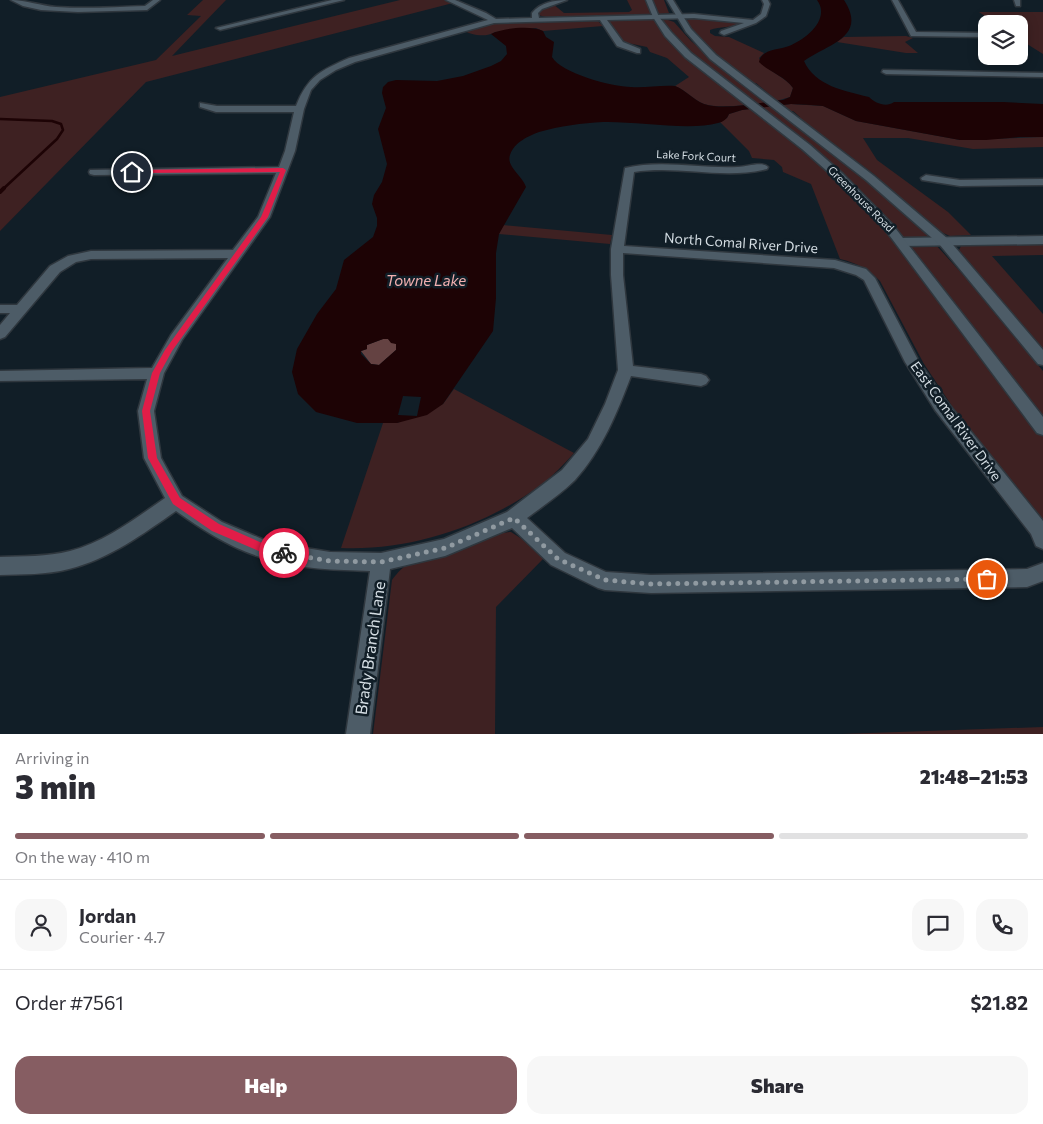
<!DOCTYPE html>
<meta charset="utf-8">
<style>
:root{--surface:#fff;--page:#f7f7f7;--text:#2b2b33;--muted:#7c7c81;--line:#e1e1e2;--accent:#865d62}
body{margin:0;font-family:Commissioner,sans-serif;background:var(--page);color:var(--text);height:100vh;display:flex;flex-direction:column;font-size:19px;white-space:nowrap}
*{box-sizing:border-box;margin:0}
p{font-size:16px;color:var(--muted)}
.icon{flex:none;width:28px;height:28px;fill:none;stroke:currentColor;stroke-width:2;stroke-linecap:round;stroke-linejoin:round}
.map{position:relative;height:734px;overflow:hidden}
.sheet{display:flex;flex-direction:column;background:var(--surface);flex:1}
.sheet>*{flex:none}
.tools{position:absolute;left:978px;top:15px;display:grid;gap:10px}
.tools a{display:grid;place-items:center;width:50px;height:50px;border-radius:10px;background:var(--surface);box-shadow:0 2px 12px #0003;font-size:25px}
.pin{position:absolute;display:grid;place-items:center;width:42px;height:42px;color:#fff;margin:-21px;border:2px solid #fff;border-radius:50%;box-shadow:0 1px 5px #0007}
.courier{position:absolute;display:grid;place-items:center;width:50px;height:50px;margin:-25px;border:4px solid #e11d48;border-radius:50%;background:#fff;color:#222;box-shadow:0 1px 6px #0007}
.head em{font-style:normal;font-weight:800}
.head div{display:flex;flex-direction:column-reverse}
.head{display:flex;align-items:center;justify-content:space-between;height:85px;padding:0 15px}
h1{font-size:32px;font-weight:800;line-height:38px}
.bar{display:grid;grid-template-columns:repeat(4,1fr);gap:8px 5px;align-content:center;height:60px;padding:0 15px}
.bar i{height:6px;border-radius:4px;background:var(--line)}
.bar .selected{background:var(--accent)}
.bar p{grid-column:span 4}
.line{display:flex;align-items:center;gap:12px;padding:0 15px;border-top:1px solid var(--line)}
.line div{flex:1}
.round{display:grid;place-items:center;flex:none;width:52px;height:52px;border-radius:15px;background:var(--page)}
.cta{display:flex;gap:10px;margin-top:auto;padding:10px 15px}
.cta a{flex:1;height:58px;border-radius:15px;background:var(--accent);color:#fff;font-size:20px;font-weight:800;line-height:58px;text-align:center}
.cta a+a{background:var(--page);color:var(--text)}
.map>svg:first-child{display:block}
</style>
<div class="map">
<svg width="1043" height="734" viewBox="0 0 1043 734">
<rect width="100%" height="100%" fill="#111e27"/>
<path fill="#3e2122" d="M203,0H226L172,56L400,0H445L453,3L146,82L0,231V97L156,60L201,16L187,15Z
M627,0H664L669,13L644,16L546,17L538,15L541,9L553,4L564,13L629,12L632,10Z
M979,12H1043V54L1019,39V24H996Z
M647,18L668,20L674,22L691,41L757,95L769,94L756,83H751C726,64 704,45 685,21L693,18L741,22L743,24C732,28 720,26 710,30V33L715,36L729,37L764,53L759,58C767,73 784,75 793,88L790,97C773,103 721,110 704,104C693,100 686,90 675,86L689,77L667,58L650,52L647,47L623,42L608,22L611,19Z
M597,20L603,26L543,31L536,28L495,32C486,38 471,35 462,30L499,22Z
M906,36L913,38L905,42L918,53H906L837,42L844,37Z
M791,104L823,106L856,121L960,140L1043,137V147L973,149L908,138H863L877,160L948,212L971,235L950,236L934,229L875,175L798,117H800L793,111L780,113L839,156L884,195L924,232L967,279L1043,371V522L960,418L924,364L880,281C868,269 857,263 840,259L811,184L783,172L782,167L774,160L752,158L749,151L720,122L727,118L729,114L742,110Z
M503,225L612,235L610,244L499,234Z
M1043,244V255L992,256L1043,314V350L958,252L961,246H970Z
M454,389L574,453C564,464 553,476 541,485C485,526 411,551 341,548L383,423H397L443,404Z
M511,532L522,539L544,558L496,607L495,734H373L392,580C398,572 403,566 413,562C421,558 431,559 440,557C461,550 490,533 511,532Z
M1043,727V734H842Z"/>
<path fill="#644242" d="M383,339H388L396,344V350L379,365L371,364L361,351L367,349V345Z"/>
<path fill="#1d0305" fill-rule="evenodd" d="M817,0H844C868,37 828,44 804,61C815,86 845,91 869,97C875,103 886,108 894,102H1003L1043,104V137H1020L986,140H960L856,121L823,106L811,105L791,104L742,110L729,114C727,119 723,122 718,123C689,131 636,121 603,122C582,123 560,126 539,132C529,136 514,142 510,155C506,167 523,176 526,187L499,234L496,253V298L493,331L443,404L427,415L397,423H357L316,412L298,394L292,372L297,349L317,314L336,289L344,260L373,237L377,226V218L372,204L374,195L382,182L387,164L378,129L386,108L382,93L383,87L388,82L396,80L437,81L463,76L491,66L501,61L507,54L506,46L491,34C503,28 531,25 543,31L546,37L554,42L552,57C561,73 612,87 631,87C646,88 660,85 675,86C686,90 693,100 704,104C725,111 761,102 783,100L790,97L793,88C785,76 769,72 759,62C761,49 779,50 789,46C806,39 831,19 817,0ZM383,339H388L391,343L396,344V350L379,365L371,364L361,354V351L367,349V345Z"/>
<path fill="#111e27" d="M403,396L421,397L417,416L398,415Z"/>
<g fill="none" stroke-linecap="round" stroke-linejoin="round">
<path stroke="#1d0305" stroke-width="2.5" d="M0,119L52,121L61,124L63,130L57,139L2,190"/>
<path stroke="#1d0305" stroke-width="4" d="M0,192L4,188"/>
<defs>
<path id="street" d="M11,0C26,0 41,6 56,7C86,9 116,7 145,6L153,0H160L147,10L78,12L41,10L23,6Z
M332,0H344L220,30L216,28Z
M446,0H455L486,13L496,19L532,18V13C540,3 554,0 567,0L542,9L538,13L539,18L694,14L753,20L761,14L764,4L762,0H768L770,4L766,16L756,23L724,35L720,33L721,31L744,23L694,18L607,20L623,42L640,49V53H637L617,46L600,20L494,23L355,62L336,70L320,80L311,90L304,109L295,151L270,217L182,340L164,373L154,411L161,458L182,496L222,522L269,542L330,552L381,553L444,539L507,512L562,470L588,439L605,404L618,370L611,275V249L625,168C663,159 700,169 738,167C747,167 762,161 768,167L767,169C723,180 678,165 634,172L624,246L835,260L866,269L875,278L918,360L947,402L1043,521V549L1036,546L1031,534L935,410L905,362L864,280L856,275L834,268L623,253V275L633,366L701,374L706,376L709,380L706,384L701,386L631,376C617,413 602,450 575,480C561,494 543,506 527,518L565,553L606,572L651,575L1027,569L1043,563V581L1027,587L651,593L605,590L598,588L551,565L512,528L445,556L390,569L370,734H346L370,571C336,570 300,569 267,559C234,550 204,531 176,511C143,534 109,559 69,569C46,575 23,574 0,575V557C23,556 47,557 70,551C105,542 136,518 165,498L144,458L138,411L147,379L0,381V371L152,368L171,335L228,258L91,259L76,262L60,272L5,337L0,339V325L10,313H0V305H17L50,266L68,256L91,251L233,250L258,217L276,173L94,175L90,174L89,172L90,170L279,167L285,151L294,112H216L200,107V103L217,106H296C308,76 320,71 349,58L488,20Z
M892,0H898L916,32L986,33V37L911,36Z
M1014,0H1020V6H1016Z
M883,70L1043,73V77L886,74L882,72Z
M926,175L960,180L1043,179V185L960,186L922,180L921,178Z
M1043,236V244L902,246L896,242L902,238Z"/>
<path id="secondary" d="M646,0H652L659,17L671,32L691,53L810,145L843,174L892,224L1043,417V435L1037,433L884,228L835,178L802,149L685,57L665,36L653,17Z
M667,0H673L691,29L716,55L874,176L948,239L1043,350V365L1038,364L940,245L866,180L710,59L686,32Z"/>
</defs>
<use href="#street" stroke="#2f373e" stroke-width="3"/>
<use href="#secondary" stroke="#2f373e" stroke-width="3"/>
<use href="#street" fill="#4d5c67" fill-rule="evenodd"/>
<use href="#secondary" fill="#4d5c67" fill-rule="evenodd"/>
</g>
<path fill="#e11d48" d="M283,168L286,170L268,217L172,351L160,373L150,411L157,458L180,498L219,524L269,546L288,550L289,553L288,557L284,558L268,555L212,531L173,504L148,458L142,411L152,373L165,350L261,217L280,172L132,173L129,172L132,170Z"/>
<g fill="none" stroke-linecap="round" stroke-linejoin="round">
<path stroke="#909aa1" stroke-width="5" stroke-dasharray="0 9" d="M284,553L330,561L381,562L445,548L514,518L558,559L605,580L651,584L987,579"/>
</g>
<g text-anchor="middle" stroke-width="5" stroke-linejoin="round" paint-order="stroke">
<g font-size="11" fill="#d4dde3" stroke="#111e27">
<text transform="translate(696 156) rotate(3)" y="4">Lake Fork Court</text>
<text transform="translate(861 199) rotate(45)" y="4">Greenhouse Road</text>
</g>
<g font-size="14" fill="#d4dde3" stroke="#111e27">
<text transform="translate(741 243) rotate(4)" y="5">North Comal River Drive</text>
<text transform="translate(956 421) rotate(54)" y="5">East Comal River Drive</text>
</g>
<g font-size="15" font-style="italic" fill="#f1afaf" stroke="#111e27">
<text x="426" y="286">Towne Lake</text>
</g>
<g font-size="16" fill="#d4dde3" stroke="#111e27">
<text transform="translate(370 648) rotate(-82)" y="6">Brady Branch Lane</text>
</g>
</g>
</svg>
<div class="tools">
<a><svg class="icon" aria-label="layers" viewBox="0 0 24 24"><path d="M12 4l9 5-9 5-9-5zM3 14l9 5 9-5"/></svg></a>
</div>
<div class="pin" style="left:987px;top:579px;background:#ea580c"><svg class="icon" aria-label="bag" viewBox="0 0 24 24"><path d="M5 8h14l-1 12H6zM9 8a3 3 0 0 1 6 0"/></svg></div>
<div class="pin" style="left:132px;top:172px;background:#1f2937"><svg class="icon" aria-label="home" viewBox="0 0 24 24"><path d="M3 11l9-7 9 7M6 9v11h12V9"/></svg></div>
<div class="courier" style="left:284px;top:553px"><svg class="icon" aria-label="bike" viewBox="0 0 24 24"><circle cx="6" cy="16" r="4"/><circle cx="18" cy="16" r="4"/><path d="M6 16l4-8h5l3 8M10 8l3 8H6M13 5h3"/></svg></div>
</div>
<section class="sheet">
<div class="head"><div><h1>3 min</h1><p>Arriving in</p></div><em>21:48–21:53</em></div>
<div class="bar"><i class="selected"></i><i class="selected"></i><i class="selected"></i><i></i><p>On the way · 410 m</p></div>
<div class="line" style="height:90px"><a class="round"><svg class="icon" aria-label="person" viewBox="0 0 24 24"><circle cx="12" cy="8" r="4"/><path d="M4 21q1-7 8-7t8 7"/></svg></a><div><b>Jordan</b><p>Courier · 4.7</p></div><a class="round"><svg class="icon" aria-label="chat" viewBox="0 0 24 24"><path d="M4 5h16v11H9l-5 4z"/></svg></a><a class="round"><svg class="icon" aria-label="phone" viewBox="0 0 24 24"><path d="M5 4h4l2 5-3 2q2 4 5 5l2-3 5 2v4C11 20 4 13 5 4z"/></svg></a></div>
<div class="line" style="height:65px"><div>Order #7561</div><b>$21.82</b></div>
<div class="cta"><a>Help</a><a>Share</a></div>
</section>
